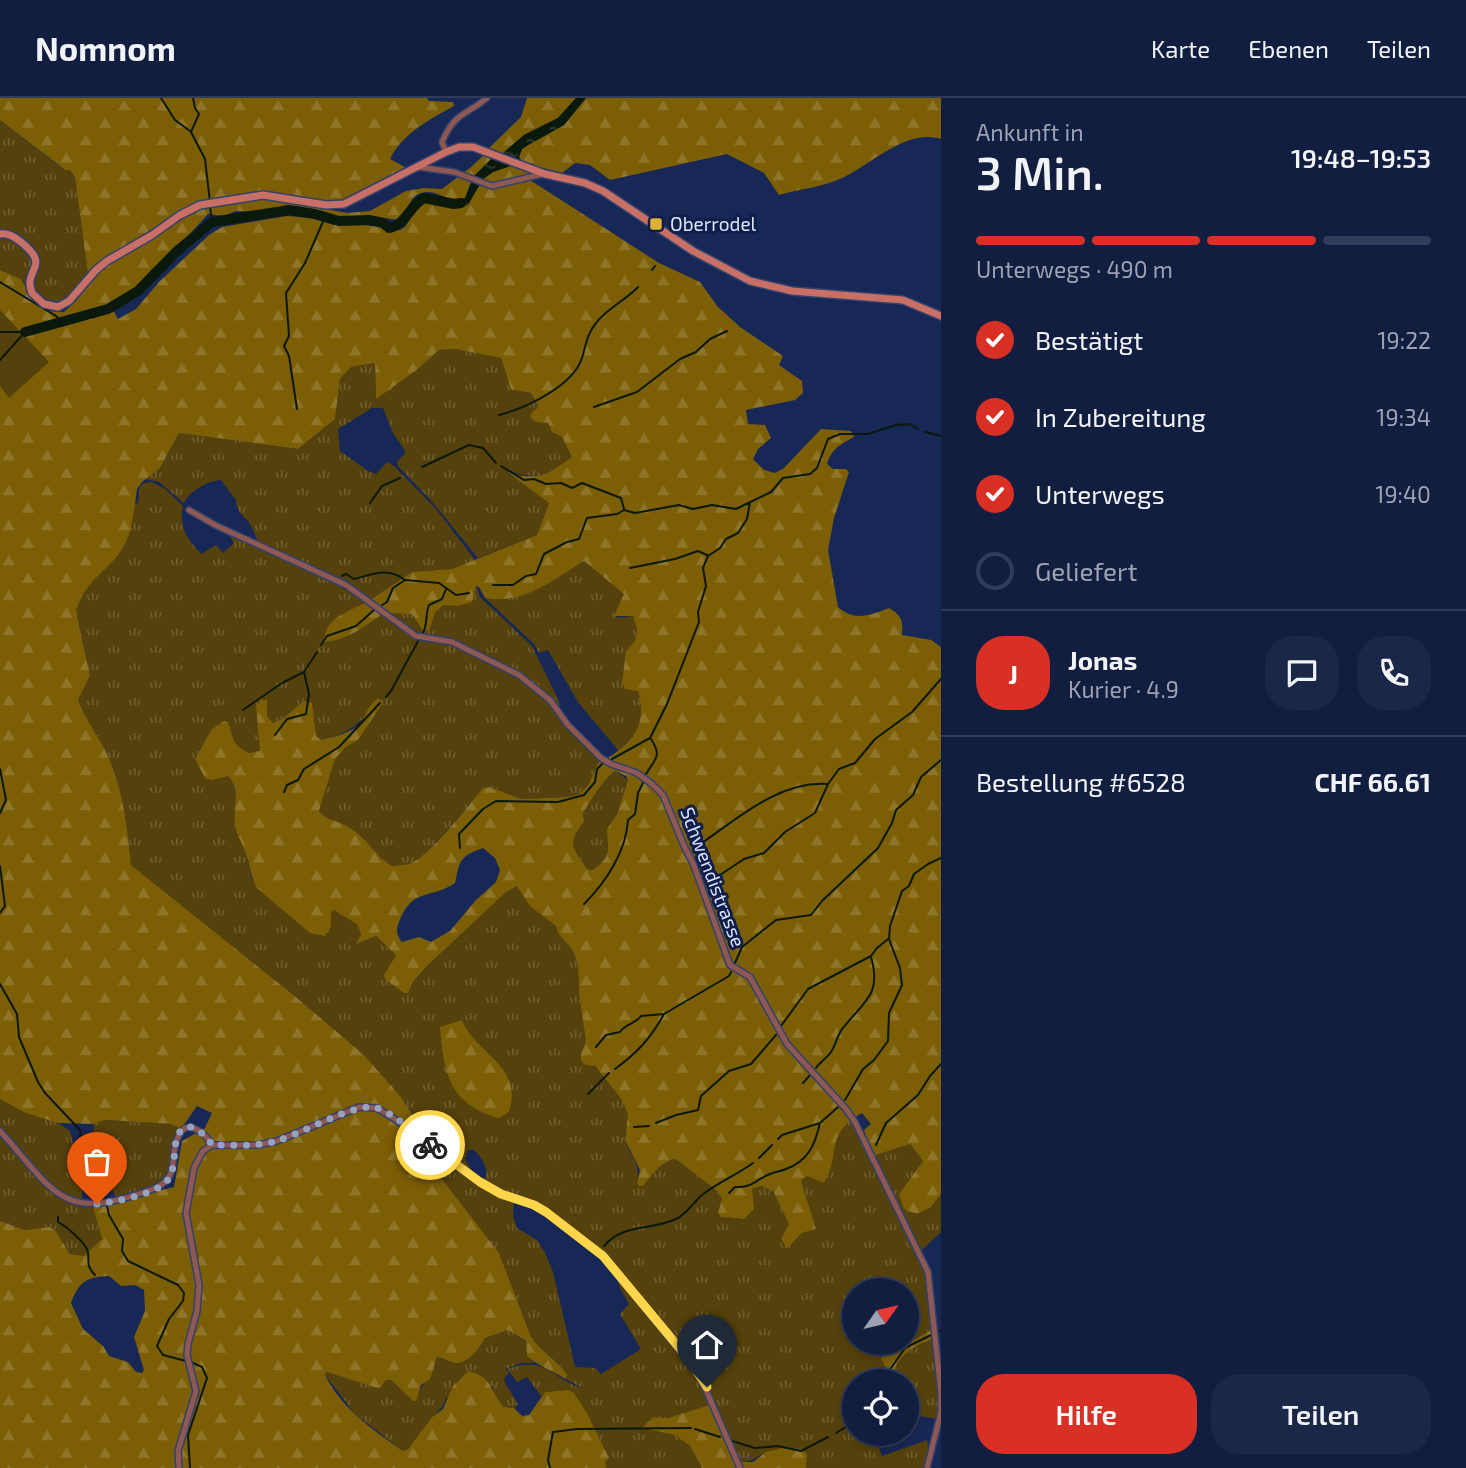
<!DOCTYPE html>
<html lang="de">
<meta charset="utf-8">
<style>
:root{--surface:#121e40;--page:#1b2747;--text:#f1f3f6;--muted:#9ca2b1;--line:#313c59;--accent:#d93025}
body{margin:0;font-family:"Exo 2",sans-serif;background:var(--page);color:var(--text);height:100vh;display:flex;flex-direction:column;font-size:26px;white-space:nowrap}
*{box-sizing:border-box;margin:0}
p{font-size:23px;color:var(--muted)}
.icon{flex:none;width:38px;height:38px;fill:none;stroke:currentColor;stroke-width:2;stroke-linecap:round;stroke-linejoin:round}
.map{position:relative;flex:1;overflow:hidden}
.details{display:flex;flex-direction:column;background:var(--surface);width:525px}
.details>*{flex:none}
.needle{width:46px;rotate:56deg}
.controls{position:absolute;left:842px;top:1180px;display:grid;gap:14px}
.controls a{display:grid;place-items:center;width:77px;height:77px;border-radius:50%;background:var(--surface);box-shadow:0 4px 10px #0003,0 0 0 2px var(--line);font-size:35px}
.pin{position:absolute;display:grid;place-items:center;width:60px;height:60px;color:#fff;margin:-72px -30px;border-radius:50% 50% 50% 0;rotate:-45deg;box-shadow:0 0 7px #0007}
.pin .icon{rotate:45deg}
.courier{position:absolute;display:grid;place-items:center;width:70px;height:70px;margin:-35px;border:5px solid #ffd54a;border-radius:50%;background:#fff;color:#222;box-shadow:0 2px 9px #0007}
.summary em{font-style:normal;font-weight:600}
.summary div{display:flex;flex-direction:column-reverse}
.summary{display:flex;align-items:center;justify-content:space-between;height:119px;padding:0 35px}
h1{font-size:46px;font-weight:600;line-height:52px}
.bar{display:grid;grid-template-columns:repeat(4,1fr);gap:10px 7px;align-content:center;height:84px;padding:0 35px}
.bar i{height:9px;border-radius:5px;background:var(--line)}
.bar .active{background:var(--accent)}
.bar p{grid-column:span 4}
.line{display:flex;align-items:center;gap:18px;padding:0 35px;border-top:2px solid var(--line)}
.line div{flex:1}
.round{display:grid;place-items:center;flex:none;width:74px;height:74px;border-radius:28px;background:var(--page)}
ol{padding:0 35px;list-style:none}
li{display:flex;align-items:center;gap:21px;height:77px}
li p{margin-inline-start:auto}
li .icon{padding:7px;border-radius:50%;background:var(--accent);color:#fff;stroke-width:4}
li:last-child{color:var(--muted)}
li i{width:38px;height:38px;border:4px solid var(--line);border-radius:50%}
.action{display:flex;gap:14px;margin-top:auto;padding:14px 35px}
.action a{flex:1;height:80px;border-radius:28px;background:var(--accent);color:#fff;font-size:28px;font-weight:600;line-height:80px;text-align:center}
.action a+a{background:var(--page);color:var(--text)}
header{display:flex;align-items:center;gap:42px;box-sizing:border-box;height:98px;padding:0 35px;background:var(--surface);border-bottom:2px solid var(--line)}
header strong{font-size:33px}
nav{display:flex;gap:38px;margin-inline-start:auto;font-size:24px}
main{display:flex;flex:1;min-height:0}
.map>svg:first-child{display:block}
</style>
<header>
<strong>Nomnom</strong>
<nav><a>Karte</a><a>Ebenen</a><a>Teilen</a></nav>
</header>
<main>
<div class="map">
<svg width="941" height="1370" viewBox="0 0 941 1370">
<defs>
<pattern id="grass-tufts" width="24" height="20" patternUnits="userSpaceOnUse" patternTransform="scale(1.75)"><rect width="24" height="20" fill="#55410b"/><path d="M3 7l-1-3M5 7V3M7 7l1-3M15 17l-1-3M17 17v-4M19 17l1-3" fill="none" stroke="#6d5c2f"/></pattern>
<pattern id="forest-firs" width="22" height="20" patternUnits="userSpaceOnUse" patternTransform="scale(1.75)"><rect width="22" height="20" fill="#7c5e05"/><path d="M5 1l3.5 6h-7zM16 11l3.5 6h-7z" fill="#8e752a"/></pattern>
<pattern id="water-ripples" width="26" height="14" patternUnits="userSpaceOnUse" patternTransform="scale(1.75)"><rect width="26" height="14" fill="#0a190c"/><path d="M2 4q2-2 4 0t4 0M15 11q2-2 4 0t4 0" fill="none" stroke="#2d3a30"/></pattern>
</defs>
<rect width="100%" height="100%" fill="#182856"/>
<path fill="url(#grass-tufts)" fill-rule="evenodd" d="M0,22L64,72H70L75,79L88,177L70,199L60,206C24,202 32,184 37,157L0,133Z
M6,138L21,147L34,161L27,187L21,181L0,172V139Z
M455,251L501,260L511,290L531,295L539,309L532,314L536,324L548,325L552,334L562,339L572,359C550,375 538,384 511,373L507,375L540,396L549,405L537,437L478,460L434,406L398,368L397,364L406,354L393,335L383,310H372L338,331L340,353L368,373L376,376L387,364L394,368L436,411L475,462L452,471L412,474L370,502L340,482L258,444C256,438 252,428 247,422C241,416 236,411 236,402L221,382C208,383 189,393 184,405L159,384L145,381L160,370L179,335L298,351L335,321L340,281L351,269L375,265L376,300L418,271L439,252Z
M152,384L165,391L183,408C178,428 188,442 201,456L216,447L223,455L234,445L228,435L329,479L368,503L324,544C347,543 365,528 383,516L410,536L448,544L516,576L546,599L600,661L588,687L579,696L567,699L522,701L489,689L483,690C468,708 429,758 409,766C404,767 397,767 392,768C374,757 367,739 347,728C335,721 329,724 319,713L335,661L346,649L358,642L383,605C358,622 354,635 321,642L316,638L304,603L282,621L273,625L267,618V604L260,653C248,660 239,649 231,641V632H211L195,661L216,679L228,678L233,682L236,703L235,725L246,754L252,782L331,814L334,812L357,825L361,836L356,846L376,838L396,857L384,877L408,895L413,884L427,868L505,795L517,788L522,792L530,808L556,828L558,835L573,853L578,867L579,895L587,943L581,955C594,967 626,999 628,1016C629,1025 623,1035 626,1044C631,1061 641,1064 637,1085L643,1087C652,1077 661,1063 676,1061L717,1093L722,1101L721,1119L744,1121L752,1091L761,1088L773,1093L789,1126L781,1141L787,1149L802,1135L816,1131L801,1083L807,1078L824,1085C836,1066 829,1033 852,1020L928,1176L934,1230L894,1254L884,1257L903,1256L911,1250L935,1240L939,1304L937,1321L907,1316L906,1283H854V1335H882V1345L879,1351L882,1358L927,1342L929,1353L925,1370H806L807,1365L801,1351C789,1350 777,1350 766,1355C752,1360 756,1363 738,1364L709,1290L699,1273L610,1164L541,1109L516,1100L483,1084C491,1073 483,1061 474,1052H468L465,1061L475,1079L435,1049L412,1014L363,956L291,895L131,767C127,727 123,686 104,650C95,633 85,620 78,602L90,578L76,513L79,502L90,485L124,449L135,405L138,406L140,388L145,385ZM854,1192H906V1244H854Z
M584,463L625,496L616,520L633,518L637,531L635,543L626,554L622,584L638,593C645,622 640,633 619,653L578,604L548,552L539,555L534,546L485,500C522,507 553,482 584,463Z
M476,488L480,499L532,548L558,601L560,611L534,587L454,544L416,537L392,518V514H435L444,507L457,508L473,498Z
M615,673L628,682L617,716L607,731C607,753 613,756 593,772L587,771C573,749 566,747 584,724L583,715C592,701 602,683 615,673Z
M0,1001L58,1025L70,1033L77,1060L76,1070L82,1082V1104H77L50,1089L0,1032Z
M105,1022L172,1026L181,1031C171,1041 172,1067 166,1082L146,1092L116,1100C109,1082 90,1044 94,1026Z
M0,1035L61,1099L73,1106L93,1109L102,1141L84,1159L70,1156L55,1132L49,1129L25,1132L0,1123Z
M910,1046L923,1063L899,1096L931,1109L941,1096V1134L921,1153L873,1058Z
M440,1056L514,1103L513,1118L517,1130L537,1142L545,1155L553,1174L575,1269L595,1270L601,1276L641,1251L620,1216L629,1206L621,1192L616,1176L696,1273L712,1306L668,1320L653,1319L643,1330L676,1336L690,1348L702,1370H606L604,1364L609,1360L587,1315L567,1292L545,1294L541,1298L527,1279L517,1284L507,1271C548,1257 551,1281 584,1291L565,1281L568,1279C560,1263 541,1254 531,1239L499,1155L439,1077Z
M508,1232L526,1244L527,1258L535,1265H521L505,1271L509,1275L504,1281L505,1285L518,1306L514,1310L504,1309L495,1299L492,1288L446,1300C443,1310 440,1311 433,1318C422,1330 418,1346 403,1353L355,1316L325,1277L327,1274L379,1290L386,1282H391L413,1303C421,1288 434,1275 437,1259L453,1265C467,1259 478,1254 485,1240Z"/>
<path fill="url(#forest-firs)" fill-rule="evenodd" d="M0,0H427L429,3L453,4L454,8C430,21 402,36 390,61L405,69L404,72L351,99L328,105L262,93L205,102L173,118L106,160L88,177L75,79L70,72H65L0,22Z
M527,0H576L558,20L524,37L502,56L489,50L521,19Z
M586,0H941V41C906,30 871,67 842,80C824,89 799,91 779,97L764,75L727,56L610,82L590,67L575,65L562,75L540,69L539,71L522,64L519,59L522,51L528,47L564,27Z
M485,56L493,59L470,86L465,100L457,103C447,102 440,95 430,94C405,93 413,115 397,122L373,118L337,120L288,109L257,114L236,113L224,118L208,116L178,149L152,171L133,194L121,202L109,204L118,221L136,211L159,184L209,137L222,129L287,118L311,120L334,127H364L400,132L405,129L422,104L426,102L451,110L477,91L483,81L493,74L512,67L536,76L532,77L530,82L659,165L700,184L718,209L740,229L783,258L779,267L802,283L803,295L795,302L746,312L748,326L765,327L771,340L758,351L753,361L764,372L775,375L784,370L821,331L851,333L854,339C841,346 831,351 827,366L833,371H846L849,374L834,420L828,452L838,509C855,524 870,517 889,510C902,518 903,522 902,537L931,542L941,549V1096L931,1109L917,1116L904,1111L899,1096L923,1063L910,1046L873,1058L864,1032L871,1026L862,1015C823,1037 842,1056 824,1085L807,1078L801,1083L816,1131L802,1135L787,1150L781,1141L789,1126L773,1093L761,1088L752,1091L754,1111L744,1121L721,1119L718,1115L722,1101L717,1093L676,1061C661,1063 652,1077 643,1088H639L637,1085L640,1072L625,1042L628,1016L620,999L595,968L586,967L581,963V955L586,943L579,895L578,867L573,853L558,835L556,828L530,808L517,788L505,795L427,868L413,884L408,895H404L385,881L384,877L396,857L376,838L356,846L361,836L357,826L334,812L331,814V828L325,838L310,835L257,790C250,778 250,765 245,753C242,744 236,736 235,726C233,711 241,690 228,678L212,682L205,680L195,661L211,632L224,623L228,624C234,641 230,645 249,655L260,653L256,607L262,602L267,603V618L273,625L282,621L304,603L312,605L316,638L321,642C334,639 355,634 362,623C367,613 369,607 378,600L383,605L358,642L346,649L335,661L319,713C329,724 335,721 347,728C367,739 374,757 392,768C397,767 404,767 409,766C430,758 468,708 483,690L489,689L522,701L567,699L579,696L588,687L600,661L605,662C634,643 647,628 638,593L625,591L622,584L626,553L635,543L637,531L633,518H614L624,496L584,463C553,482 523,507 485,500L479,489L476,488L472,504L457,508L444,507L435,514L430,530L424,534L412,516L388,515L370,502L412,474L452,471L537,437L549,405L507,374C513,373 516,377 523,378C544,381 556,370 572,359L562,339L552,334L548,325L536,324L530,319L532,314L539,309L531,295L511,291L501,260L455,251L439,252L418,271L376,301L375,265L351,269L340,281L335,321L298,351L179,335L160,370L142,384L137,391C135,406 132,433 125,446C112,472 86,479 76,513L90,578L78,602C85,620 95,633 104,650C123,686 127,727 131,767L291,895L363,956L400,998L440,1056L439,1077L499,1155L531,1239C541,1254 559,1263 568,1278L565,1281C552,1272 538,1268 527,1258L526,1243L508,1232L485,1240C480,1250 467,1267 454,1265C449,1264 443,1260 437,1259L430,1281L421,1287L416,1303H413L391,1282H386L380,1290L374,1289L327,1274L325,1277C341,1310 373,1332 403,1353L409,1350L432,1319L443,1311L452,1290L468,1273C494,1279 489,1293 504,1309L514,1310L522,1318L529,1317L545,1294L567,1292L573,1294L587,1315L609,1360L605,1364L606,1370H0V1123L25,1132L49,1129L55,1132L70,1156L84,1158L102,1141L93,1109L174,1089L182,1043L205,1030L212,1015L197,1008L181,1031L172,1026L105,1022L94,1026L58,1025L26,1015L0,1001V172L21,181L36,206L47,213L64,214L76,203L102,169L202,109L261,100L293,103L296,106L348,115L370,113L406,93L424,90L442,91L471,69ZM615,673L626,678L628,682L617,716L607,731C607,753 613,756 593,772L587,771C573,749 566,747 584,724L583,715C592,701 602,683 615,673ZM483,750L495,760L500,772L496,784L476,802L450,833L431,844L419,839L402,844C396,837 396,832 399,824C413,788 431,802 455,785C460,762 460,758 483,750ZM109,1178L121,1188L135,1187L144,1192L145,1213L134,1239L144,1272L142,1275L136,1274L128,1264L109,1258L103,1248L83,1231L71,1205C79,1183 87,1179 109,1178Z
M368,503L383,516C365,528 347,543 324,544C325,518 348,515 368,503Z
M462,922C475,956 524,967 509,1014L499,1020C449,1006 444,976 440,929Z
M934,1230L935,1240C912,1249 905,1252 892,1274H889L881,1261L884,1257L894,1254Z
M712,1306L719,1329L736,1364H753L766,1354L782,1350L801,1351L807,1356L806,1370H702L690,1348L676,1337L642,1330L653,1319L668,1320Z"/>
<path fill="#55410b" d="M0,212L49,264L9,300L0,288Z"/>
<path fill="url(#water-ripples)" d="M576,0H586L564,27L528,47L522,51L519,59L522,64L493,74L483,81L468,107L451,110V102L457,103L465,100L475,77L493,59L502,56L524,37L558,20Z"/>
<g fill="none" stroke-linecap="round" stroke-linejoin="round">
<path stroke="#0a190c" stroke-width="2" d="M161,0L175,22L190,33
M193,0L195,10L199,16L191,34L205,61L210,104
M210,109L212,124
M652,172L655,168
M0,184L56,218L63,225
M0,234H24
M0,262L25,234
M594,309L637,294L680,261L696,254L710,241L727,233
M297,311L289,258L284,248L289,238L286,195L305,165L325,119
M499,317C526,310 573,288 582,260C586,247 587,236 596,225C607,210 625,203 638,189
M925,334L941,338
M501,368L524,382L534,381L546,386L561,385L572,390L582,385L621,400L624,411
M422,369L469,347L483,350L496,365
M370,405L382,388L400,380
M630,470L675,461L698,453L707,457
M342,478L346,476L354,481C374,476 387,469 405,482
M493,487H513L526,478L536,476L544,456L567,444L579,441L587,420L617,416L624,412L635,415L679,407L693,411L712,407L736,411L771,394L783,380L810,376L817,370L828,341L840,336H868L896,327L909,326L918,331
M382,507L387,504L393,490L405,482L439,485L456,497L469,495
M423,535C428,525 425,517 429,507L442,501L446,491
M321,547L327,538L356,528L374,512
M386,599L391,593L418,543
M243,612L282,585L304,574
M275,637L287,621L306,616L309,596L304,574L317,554
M612,661L650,640L667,606L699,524L698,514L706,488L703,470L708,458L720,450L726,441L738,435L747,421L750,404
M0,671L6,702L0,715
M646,676C656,660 662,658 651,641
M284,694L287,687L298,682L304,671L339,649L380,605
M696,749C735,723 777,683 827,686
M460,750L459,736L483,711L496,703L558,704L584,697L595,684L597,671L602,666
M0,768L5,808L0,815
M714,781L744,761L764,755L785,734L815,715L828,686L839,671L855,665L875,641L912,614L941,581
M584,806C606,784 626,754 628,722L635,716L638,695L643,685
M735,865L742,849L776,822L811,817L822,803L878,750L892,725L896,712L913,697L921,679L941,662
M0,886L17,916L19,939L38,984L45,995L80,1032L83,1061L101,1081L109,1117L123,1141L122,1153L128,1163L178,1187L184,1195L183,1203L169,1221L157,1248L163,1257L186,1263
M781,928L808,891L871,858L877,850L888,841
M596,949L606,937L620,934C625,926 635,926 641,918L664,916L729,878L731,874
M816,970C820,964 827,960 831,954C836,947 837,937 843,930C864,903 882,897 871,859
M615,971C637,955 651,940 664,916
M803,985L810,977
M588,996L609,975
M845,1002L863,971L874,962L888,943L889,915L902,887L900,870L889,841L890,828L902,793L909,788L914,776L928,766L941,760
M656,1025L676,1017L698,1012L701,998L729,973L751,966L776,937
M634,1029L649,1028
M778,1041L782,1037L820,1025L838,1009
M876,1047L886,1025L918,997L930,978L941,966
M759,1060L772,1047
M729,1095L735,1089C752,1090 755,1082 770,1076C775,1074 781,1073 786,1071C808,1063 815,1047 820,1025
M58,1119V1124C67,1129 82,1142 87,1151C91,1161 84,1166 95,1177
M604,1148C623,1125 653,1133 678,1120C687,1115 694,1104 702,1097C718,1084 737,1077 753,1065
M940,1233L941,1232
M882,1283L905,1250L931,1237
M695,1331L720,1339
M836,1335L854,1324
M732,1343L755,1350L778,1348L801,1353L828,1339
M190,1370L188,1337L207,1280L202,1269L191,1264
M550,1370L548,1362L553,1334L577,1331L691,1330"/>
<path stroke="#0a190c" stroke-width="10" d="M25,234L108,211L138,193L177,153L212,124L289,112L315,116L339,123L370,122L383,125L389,130C406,127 409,108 424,100L454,106L461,105"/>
<defs>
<path id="street" d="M446,54L442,44C455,14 465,18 487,0
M418,69L454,74L492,88L543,76
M189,412L215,427L346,487L416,538L452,544L519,577L550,602L568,627L601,660L611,666L637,675L652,686L663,697L685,750L693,765L730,867L750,879L787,946L846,1011L855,1024L928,1174L941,1295V1314L927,1370
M0,1033C57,1096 61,1125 153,1091C182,1080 168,1057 179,1037C188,1019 206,1037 212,1047
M179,1370L178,1353L196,1293L187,1257L188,1246L197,1213L199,1187L186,1115L194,1070L203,1053L212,1047H258L277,1043L359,1009L377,1010L409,1030L445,1060L480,1084L501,1096L534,1107L546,1114L603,1158L699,1276L740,1370"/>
<path id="secondary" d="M0,136C9,135 14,139 21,144C53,170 22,170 32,195L44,206L58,209L69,203L96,172L107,163L152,137L180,117L200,107L263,97L326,107L344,106L446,54L459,49H473L545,76L585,85L603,93L693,153L750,183L792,193L903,202L941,218"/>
</defs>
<use href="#street" stroke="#33426d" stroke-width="8"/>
<use href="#secondary" stroke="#33426d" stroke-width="10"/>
<use href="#street" stroke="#905852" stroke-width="5"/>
<use href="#secondary" stroke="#c86f66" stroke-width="7"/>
</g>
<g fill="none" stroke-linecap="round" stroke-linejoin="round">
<path stroke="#96a2c2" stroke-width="7" stroke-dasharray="0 12.6" d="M97,1106C117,1103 143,1099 161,1088C179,1077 171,1053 178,1037C187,1018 206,1037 212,1047C233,1047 256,1049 276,1043C301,1037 355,1003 377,1010C392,1014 417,1037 430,1047"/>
<path stroke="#ffd54a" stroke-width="9" d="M430,1047L480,1084L501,1096L534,1107L546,1114L603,1158L691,1264L707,1289"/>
</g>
<rect fill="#dfb034" stroke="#0f1e4b" stroke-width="2.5" x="649" y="119" width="14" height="14" rx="3.5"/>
<g text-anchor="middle" stroke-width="6" stroke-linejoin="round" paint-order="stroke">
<g font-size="19" fill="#dae4fc" stroke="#0f1e4b" text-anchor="start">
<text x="670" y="133">Oberrodel</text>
</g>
<g font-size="19" fill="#dae4fc" stroke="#0f1e4b">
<text transform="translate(713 779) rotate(69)" y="7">Schwendistrasse</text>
</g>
</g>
</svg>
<div class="controls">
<a><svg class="needle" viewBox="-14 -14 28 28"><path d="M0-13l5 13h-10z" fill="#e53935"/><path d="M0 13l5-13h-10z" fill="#9ca2b1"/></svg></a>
<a><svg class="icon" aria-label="locate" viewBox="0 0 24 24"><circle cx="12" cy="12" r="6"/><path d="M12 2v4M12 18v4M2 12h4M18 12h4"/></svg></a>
</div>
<div class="pin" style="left:97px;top:1106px;background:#ea580c"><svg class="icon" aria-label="bag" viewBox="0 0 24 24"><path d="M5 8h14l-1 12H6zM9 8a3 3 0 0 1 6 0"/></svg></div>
<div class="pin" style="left:707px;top:1289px;background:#1f2937"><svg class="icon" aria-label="home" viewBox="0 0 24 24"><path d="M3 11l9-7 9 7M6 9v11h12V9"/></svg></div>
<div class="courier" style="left:430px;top:1047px"><svg class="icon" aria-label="bike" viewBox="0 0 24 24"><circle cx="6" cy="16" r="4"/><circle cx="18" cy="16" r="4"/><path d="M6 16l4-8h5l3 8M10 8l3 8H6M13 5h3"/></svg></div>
</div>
<section class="details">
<div class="summary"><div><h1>3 Min.</h1><p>Ankunft in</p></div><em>19:48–19:53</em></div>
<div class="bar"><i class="active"></i><i class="active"></i><i class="active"></i><i></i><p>Unterwegs · 490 m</p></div>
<ol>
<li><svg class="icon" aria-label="check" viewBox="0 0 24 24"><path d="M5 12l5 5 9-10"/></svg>Bestätigt<p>19:22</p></li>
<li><svg class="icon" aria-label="check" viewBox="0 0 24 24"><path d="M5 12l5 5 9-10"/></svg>In Zubereitung<p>19:34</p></li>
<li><svg class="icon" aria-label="check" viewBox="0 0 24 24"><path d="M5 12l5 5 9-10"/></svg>Unterwegs<p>19:40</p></li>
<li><i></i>Geliefert</li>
</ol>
<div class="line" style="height:126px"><b class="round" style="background:var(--accent);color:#fff">J</b><div><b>Jonas</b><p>Kurier · 4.9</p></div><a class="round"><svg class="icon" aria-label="chat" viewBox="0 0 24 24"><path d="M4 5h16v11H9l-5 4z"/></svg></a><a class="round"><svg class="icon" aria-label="phone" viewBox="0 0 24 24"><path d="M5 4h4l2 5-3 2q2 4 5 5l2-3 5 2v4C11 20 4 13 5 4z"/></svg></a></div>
<div class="line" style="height:91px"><div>Bestellung #6528</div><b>CHF 66.61</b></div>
<div class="action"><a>Hilfe</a><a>Teilen</a></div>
</section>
</main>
